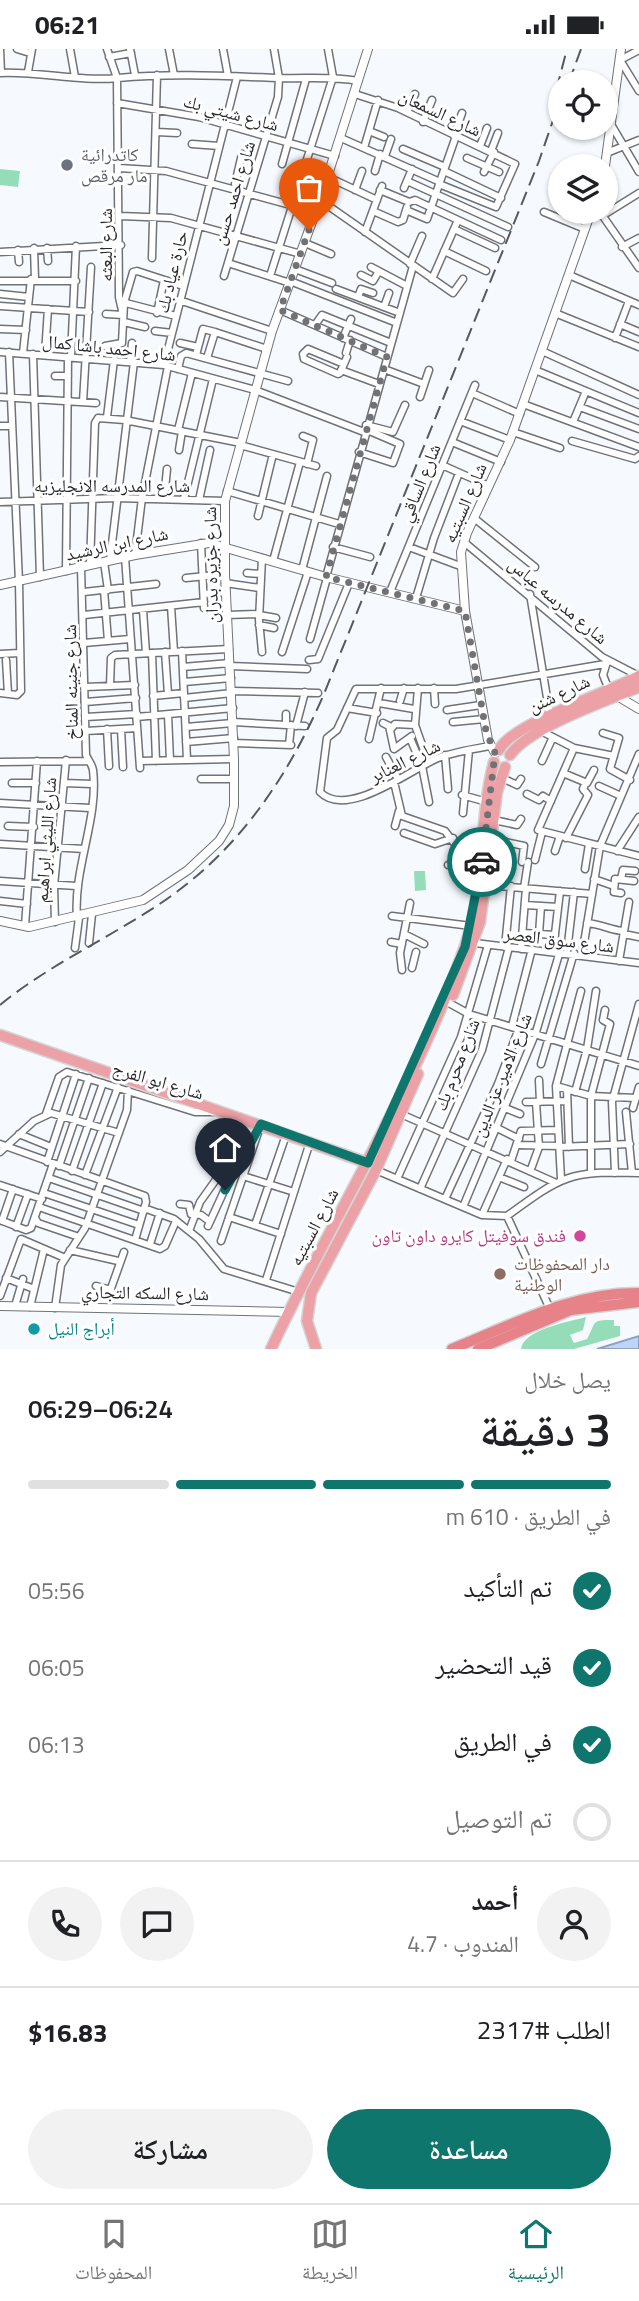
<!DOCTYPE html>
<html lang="ar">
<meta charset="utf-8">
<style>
:root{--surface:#fff;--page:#f2f2f2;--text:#202124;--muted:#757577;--line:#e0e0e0;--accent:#0f766e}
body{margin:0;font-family:"Titillium Web","Noto Naskh Arabic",sans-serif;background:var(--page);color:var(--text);direction:rtl;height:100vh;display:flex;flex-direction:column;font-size:26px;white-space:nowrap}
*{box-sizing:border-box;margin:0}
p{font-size:23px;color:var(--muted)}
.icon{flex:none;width:38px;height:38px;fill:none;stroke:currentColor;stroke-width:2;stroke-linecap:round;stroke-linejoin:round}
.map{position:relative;height:1300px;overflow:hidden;direction:ltr}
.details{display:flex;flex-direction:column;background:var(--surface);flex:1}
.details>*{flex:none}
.tools{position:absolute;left:548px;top:21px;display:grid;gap:14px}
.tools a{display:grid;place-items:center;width:70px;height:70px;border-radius:50%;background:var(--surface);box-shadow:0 2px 5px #0004;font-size:35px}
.pin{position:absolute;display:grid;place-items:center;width:60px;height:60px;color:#fff;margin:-72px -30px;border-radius:50% 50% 50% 0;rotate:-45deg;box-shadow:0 0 7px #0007}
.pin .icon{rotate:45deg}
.courier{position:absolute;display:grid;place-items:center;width:70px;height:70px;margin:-35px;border:5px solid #0f766e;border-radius:50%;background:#fff;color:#222;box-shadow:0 2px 9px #0007}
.overview em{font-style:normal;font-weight:600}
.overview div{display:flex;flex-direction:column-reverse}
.overview{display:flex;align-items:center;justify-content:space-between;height:119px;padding:0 28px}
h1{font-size:46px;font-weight:600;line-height:52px}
.bar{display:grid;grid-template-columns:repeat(4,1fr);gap:10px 7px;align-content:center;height:84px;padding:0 28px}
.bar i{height:9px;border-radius:5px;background:var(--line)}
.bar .active{background:var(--accent)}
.bar p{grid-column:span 4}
.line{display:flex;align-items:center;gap:18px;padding:0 28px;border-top:2px solid var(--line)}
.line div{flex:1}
.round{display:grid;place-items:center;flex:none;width:74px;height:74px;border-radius:37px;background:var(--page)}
ol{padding:0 28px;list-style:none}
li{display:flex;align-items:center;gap:21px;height:77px}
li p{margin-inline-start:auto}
li .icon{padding:7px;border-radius:50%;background:var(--accent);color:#fff;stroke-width:4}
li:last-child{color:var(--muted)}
li i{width:38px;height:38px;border:4px solid var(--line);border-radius:50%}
.button{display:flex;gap:14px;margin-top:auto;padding:14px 28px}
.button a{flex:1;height:80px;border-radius:42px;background:var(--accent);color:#fff;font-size:28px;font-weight:600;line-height:80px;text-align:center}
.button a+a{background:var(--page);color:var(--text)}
.status{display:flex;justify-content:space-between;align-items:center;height:49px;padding:0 35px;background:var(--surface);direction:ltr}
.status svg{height:19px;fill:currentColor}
.menu{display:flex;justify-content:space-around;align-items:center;height:98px;border-top:2px solid var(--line);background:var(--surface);font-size:19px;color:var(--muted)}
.menu a{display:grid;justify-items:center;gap:4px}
.menu .active{color:var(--accent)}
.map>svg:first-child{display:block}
</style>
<div class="status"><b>06:21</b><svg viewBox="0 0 49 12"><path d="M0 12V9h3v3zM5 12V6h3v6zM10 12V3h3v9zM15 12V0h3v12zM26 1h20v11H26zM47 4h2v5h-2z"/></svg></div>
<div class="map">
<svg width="639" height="1300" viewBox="0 0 639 1300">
<rect width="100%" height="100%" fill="#f6faff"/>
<path fill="#95ddb8" d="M0,120L20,122L18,138L0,136Z
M414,822H425L426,841L415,842Z
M586,1268L583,1281L570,1286L574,1294L587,1290C597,1272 590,1271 614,1271V1277H620V1287L574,1300H521C524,1280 569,1273 586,1268Z"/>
<path fill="#bdd5fb" stroke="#90a1bd" stroke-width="2" d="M639,1287V1300H597Z"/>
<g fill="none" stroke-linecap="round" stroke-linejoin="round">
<defs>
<path id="minor" d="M0,0L1,24
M17,0L30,4
M70,0L75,28
M130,0L135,26
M169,0L174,26
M223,0L228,27
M639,1L620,11L639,42
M109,8L131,4
M28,23L32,0
M0,24C39,22 79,33 118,29C171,24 225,27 278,29C306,30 332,27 358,32
M355,45L398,59L515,115L496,158L439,135
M117,54L199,68L335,107
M407,63L415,45
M423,73L432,51
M612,77L639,123
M369,82L384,88
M157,83L177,84
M454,87L462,64
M341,89L440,133
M192,95L219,97
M480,97L487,79
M364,99L378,51
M403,100L445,118
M491,102L498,84
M609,103L639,91
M385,107L391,90
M467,109L499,123
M282,115L306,30
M119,119L166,122L316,163
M375,122L380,105
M444,122L501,149
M484,123L494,103
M328,128L377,151
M407,132L508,178
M235,135L242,105
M297,135L322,145
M404,139L412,120
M355,141L362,122
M380,141L409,153L415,151L501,191
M320,151L453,244L463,230
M406,161L427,170L456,87
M373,162L398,173L403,171L407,158
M544,163L585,180
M600,163L639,219
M120,167L171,169L301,205
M602,167L639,144
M454,180L495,199
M365,183L382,137
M305,194L331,205
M622,198L639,189
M34,199L35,230
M47,199L48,212
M18,201L19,213
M444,202L486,222
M0,203L121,196
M152,209L157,26
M228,214L290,234
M410,215L422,187
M371,218L407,237
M295,220L332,234
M361,226L373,232L379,222
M569,226L639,256
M224,227L278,48L279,29L274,0
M270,227L333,28L328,0
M432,230L458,171
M0,232H76
M290,232L397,274
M336,240L400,264
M0,245L29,248
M358,248L361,240L373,244
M179,251L272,282
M122,253L176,267
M0,257L89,263
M384,258L389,244
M280,261L387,308
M157,264L164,231
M555,264L639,298
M106,265L123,266L119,248L117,29L107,0
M124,273L145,278
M620,275L639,283
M315,276L322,266L391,294
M0,280L26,281
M155,282L172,284
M343,289L351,270
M615,289L629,252
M180,294L198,298
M105,297L122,294L124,254L133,223L137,222L183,237
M542,302L639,346
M0,303L164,316L255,341L364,383
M23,304L31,230
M346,304L350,291
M33,305L40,528
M45,305L48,260
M196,306L203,280L215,283
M71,308L76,197
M207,309L215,283L267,300
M130,313L132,294
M344,315L308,300L303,305L304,310L338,325L340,324L347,308
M164,316L237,28
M178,320L181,307L186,304L288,332
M384,320L424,335
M341,321L379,335
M535,321L639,364
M55,327H68
M472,344L520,365
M0,348L96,354
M420,348L429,321
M83,353L91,218
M523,355L639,398
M580,358L639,380
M107,368L114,311
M460,372L510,391
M573,373L586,342
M366,376L393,383L405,356
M0,377H12
M178,381L192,324
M513,383L560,399
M303,387L313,391L307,415
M572,392L635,410L639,407
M452,393L501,413
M240,396L316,417
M179,401L182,382
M359,403L393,414L400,395L365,380
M442,416L489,437
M227,442L339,475
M164,450L167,420
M184,450L213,330
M199,451L210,401
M0,453L116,449L225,452
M258,467L273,405
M474,469L535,518
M464,493L602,608L639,627
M201,494L204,559
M333,498L370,508
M409,498L460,517
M135,506L142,449L168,317
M125,508L140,719
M262,509L259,571L262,603
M110,511L134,313
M273,512L300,413
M104,513L108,541
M90,516L95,374L98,369L125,371L241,394
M302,521L327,427
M66,522L68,308
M247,524L261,525
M326,528L413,217
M186,529L225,525
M225,534L260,539
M104,541L108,592
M84,543L156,535
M390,543L475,336
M204,545L226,543
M530,545L550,667
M416,549L434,489L459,424
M171,557L174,603
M143,561L146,604
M84,566L204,553
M227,566L259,565
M259,566L276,569
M259,576L274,579
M310,590L327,529
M84,594L130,590
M182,602L187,711
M165,603L168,645
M282,603L308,523
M152,604L156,712
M0,605L19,604
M6,611L8,645
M309,611L318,610L349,534
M607,613L603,626L609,641
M230,617L307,620
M183,618L230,614
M184,633L231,629
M110,637L111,609L115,606L229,600
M85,638L135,636
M418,639L415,676L428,713
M434,639L435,655
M232,642L318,644
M0,644L17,646L21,642L19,533L9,303
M153,647L184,644
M184,649L232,644
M400,652L404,639
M85,653L136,649
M379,654L414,660
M347,659L377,664
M447,661L481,656
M168,666L170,711
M86,668L137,665
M137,668L233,659
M233,673L305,677
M453,673L484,670
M383,674L389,677L394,700L412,687
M286,676V665
M296,677L305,643
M186,678L233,674
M107,680L109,717
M121,680L123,718
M390,681L395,675L415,676
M86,682L137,679
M541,682L574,699L614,707
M603,684L619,689L610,720L630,731
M410,689L422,717L429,753
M369,690L381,639
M186,693L234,689
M234,694L291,696
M289,696L291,676
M490,697C473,700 454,703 438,709C411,720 347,771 320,743L327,689L337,681L356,640H456L605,615
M574,699L538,781L639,807
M445,706L448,740
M386,708L398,730
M140,712L234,710
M542,712L552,690
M0,713L88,712
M563,724L587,734L594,721
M500,728L517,736L521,730
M201,730H234
M394,733L402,767L445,782L479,827
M12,734H36
M64,734L92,735
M599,737L621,747
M527,745L539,751L543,747L551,752
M462,746L487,753
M0,754L90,759
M463,764L469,701
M494,771L517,776L521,770
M8,777L34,778
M395,777L399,762
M404,784L435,795L453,789
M566,789L588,746L583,740L586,733
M492,790L524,797L522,813
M0,795L84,800
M555,802L560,787
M617,802L639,768
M491,805L504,807L507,794
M535,811L542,783
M448,816L467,812
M585,820L589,795
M594,830L614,837
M621,830L623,821L635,822
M0,832L76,837
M487,836L592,845
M524,839L528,813
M621,844L614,843L615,830L634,832
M0,852L27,855
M525,856L558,858
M392,867L471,877
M77,869C73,819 99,770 93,721C92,715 88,711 86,706L81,518
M55,873L54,837L66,711
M587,874C601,875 613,882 624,882
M25,877L37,712
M523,884L555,886
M404,885L424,895
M539,885L541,857
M624,885L639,888
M391,893L402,895
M89,894L92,865
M475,894L639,914
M505,898L511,837
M75,899L79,869
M521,900L526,839
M553,902L560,842
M567,903L574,843
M582,906L600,797L639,705
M619,912L629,853
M412,919L416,903
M402,921L400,904L410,854
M449,954L469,965L639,1017
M512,977L532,900
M541,1015L574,904
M539,1031L540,1053
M556,1037L591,1047L636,1049
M567,1040L569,1098
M575,1043L587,1000L596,942
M526,1053L567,1052
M505,1059L520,1065
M633,1059L639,1038
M626,1063L632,1124
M46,1065L59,1028L67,1023L195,1063H214
M401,1065L554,1133
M497,1079L519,1090
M19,1085L51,1098
M224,1090L243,1094
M236,1092L240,1068
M0,1095L145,1147L146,1153L135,1191
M519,1096L559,1097
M559,1098L630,1095
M0,1103L34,1072L51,1064L119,1084
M511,1112L521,1082L558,1081
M47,1113L76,1025
M59,1117L89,1029
M531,1120L539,1098L536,1053
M376,1121L482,1166L507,1167C563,1126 569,1122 639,1124
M72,1122L103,1034
M591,1123V1047L610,975L603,971L605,961
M615,1124L612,1053L639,955
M85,1126L118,1038
M243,1127L294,1143
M499,1128L524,1138
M49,1129L144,1162
M397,1130L461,988L488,896
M561,1130L556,1037L581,942
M0,1136L42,1150
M420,1140L482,1001L509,898
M44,1144L139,1176
M445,1150L498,1035L519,979
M180,1155L189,1156L191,1165L201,1166L209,1172
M39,1158L160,1200L165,1197L176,1172
M463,1158L536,983L560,902
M144,1159L174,1170L199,1190L224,1220L299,1243
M482,1166L507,1110
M507,1167L550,1260
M229,1168L281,1185
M35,1169L38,1174L79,1188
M0,1171L26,1181L31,1179L53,1115
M2,1172L13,1140
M255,1176L286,1086
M208,1177L235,1118L253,1091
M16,1178L28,1145
M189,1182L200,1153L215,1132L231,1096
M221,1192L261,1075
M150,1195L160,1164
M70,1201L118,1212
M6,1229L34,1240
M266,1231L310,1093
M96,1237L111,1241
M109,1245L124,1203
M0,1247L21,1190L65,1209
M15,1257L23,1230
M30,1258L44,1200
M55,1259L61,1216L85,1179L127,1061L128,1041"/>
<path id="tertiary" d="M605,117L621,0
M0,536L135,506L209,494L326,528L465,562
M614,645L639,660
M495,704L488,691L465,562L461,503L467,484L510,391L591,163
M0,872L29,878L143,851L188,821L219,792L229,776L234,757V710L225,525V452L272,282L320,151L368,0
M0,1257L289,1263"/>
<path id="primary" d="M499,701C511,675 610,643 639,627
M510,706C530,678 606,652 639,638
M453,946L480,873L497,743L505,718
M0,986L368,1114
M271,1300C334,1165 416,1038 465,897C486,838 478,773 494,713
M316,1300L307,1272L311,1244L376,1121L418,1025"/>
<path id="trunk" d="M452,1300C512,1276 572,1243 639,1244
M478,1300L571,1261L639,1253"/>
</defs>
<use href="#minor" stroke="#6f7379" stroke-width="9"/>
<use href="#tertiary" stroke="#6f7379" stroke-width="10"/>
<use href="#primary" stroke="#d4d4d5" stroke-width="13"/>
<use href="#trunk" stroke="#d4d4d5" stroke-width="13"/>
<use href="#minor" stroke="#fff" stroke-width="6"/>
<use href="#tertiary" stroke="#fff" stroke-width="8"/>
<use href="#primary" stroke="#eca1a6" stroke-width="10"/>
<use href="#trunk" stroke="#e68288" stroke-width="10"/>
<path stroke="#57595c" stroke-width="2" stroke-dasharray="14 7" stroke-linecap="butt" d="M569,33L581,0
M551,61L567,0
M0,956C49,916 105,891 158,856C237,804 287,730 324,645L539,112L560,51"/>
</g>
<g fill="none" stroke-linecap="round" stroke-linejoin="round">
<path stroke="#707276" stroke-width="7" stroke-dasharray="0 12.6" d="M309,181L280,261L387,308L326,528L465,562L486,682L495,704L482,813"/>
<path stroke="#0f766e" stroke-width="9" d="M225,1141L261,1075L368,1114L465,898L482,813"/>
</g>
<circle fill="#6b7280" stroke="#fff" stroke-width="2.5" cx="67" cy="116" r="7"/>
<circle fill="#d1479c" stroke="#fff" stroke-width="2.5" cx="580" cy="1187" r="7"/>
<circle fill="#8d6e63" stroke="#fff" stroke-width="2.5" cx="500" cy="1225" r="7"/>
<circle fill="#0f9aa8" stroke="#fff" stroke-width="2.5" cx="34" cy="1280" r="7"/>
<g text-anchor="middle" stroke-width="6" stroke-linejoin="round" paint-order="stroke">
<g font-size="18" fill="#28292c" stroke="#fff">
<text transform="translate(231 64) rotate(15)" y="6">شارع شيتي بك</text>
<text transform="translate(440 64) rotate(25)" y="6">شارع السمعان</text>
<text transform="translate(234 144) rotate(-73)" y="6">شارع احمد حسن</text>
<text transform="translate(106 196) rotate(-90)" y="6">شارع البعثه</text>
<text transform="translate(172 223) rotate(-76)" y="6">حارة عياد بك</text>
<text transform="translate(109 299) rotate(6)" y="6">شارع احمد باشا كمال</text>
<text transform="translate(420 434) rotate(-68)" y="6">شارع الساقي</text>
<text x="112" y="443">شارع المدرسه الانجليزيه</text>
<text transform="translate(465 454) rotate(-67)" y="6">شارع السبتيه</text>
<text transform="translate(117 495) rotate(-12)" y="6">شارع ابن الرشيد</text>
<text transform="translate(211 516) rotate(-91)" y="6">شارع جزيره بدران</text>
<text transform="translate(558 552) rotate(40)" y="6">شارع مدرسه عباس</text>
<text transform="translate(71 633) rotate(-91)" y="6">شارع جنينه المناخ</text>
<text transform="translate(559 645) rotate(-25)" y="6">شارع شنن</text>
<text transform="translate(405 712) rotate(-26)" y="6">شارع العنابر</text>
<text transform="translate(46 791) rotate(-86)" y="6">شارع الليثي ابراهيم</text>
<text transform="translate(559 891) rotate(7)" y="6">شارع سوق العصر</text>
<text transform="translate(457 1016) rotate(-69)" y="6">شارع محرم بك</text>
<text transform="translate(502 1026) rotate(-68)" y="6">شارع الامير عز الدين</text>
<text transform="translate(158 1032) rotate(16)" y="6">شارع ابو الفرج</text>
<text transform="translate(314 1178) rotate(-62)" y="6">شارع السبتيه</text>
<text transform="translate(145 1244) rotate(1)" y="6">شارع السكه التجاري</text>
</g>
<g font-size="18" fill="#5b616d" stroke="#fff" text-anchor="start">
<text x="81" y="112">كاتدرائية<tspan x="81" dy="21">مار مرقص</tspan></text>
</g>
<g font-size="18" fill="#b23c85" stroke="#fff" text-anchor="end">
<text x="566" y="1193">فندق سوفيتل كايرو داون تاون</text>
</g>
<g font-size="18" fill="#785e54" stroke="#fff" text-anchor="start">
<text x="514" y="1221">دار المحفوظات<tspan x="514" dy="21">الوطنية</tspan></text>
</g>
<g font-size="18" fill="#0d838f" stroke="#fff" text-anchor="start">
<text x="48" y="1286">أبراج النيل</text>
</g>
</g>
</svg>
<div class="tools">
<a><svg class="icon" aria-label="locate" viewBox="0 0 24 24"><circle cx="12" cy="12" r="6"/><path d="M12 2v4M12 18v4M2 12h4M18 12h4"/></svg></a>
<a><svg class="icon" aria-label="layers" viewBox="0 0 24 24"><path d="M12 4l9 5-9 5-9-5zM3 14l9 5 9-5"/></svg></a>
</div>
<div class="pin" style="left:309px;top:181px;background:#ea580c"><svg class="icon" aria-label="bag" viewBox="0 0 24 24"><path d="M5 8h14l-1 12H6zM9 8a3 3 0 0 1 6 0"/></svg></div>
<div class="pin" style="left:225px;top:1141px;background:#1f2937"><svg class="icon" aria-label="home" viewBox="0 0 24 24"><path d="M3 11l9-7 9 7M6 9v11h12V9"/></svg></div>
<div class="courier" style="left:482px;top:813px"><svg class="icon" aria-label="car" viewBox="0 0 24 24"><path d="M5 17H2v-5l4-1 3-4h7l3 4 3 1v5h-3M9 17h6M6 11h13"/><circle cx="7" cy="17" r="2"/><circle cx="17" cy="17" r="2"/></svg></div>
</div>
<section class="details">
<div class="overview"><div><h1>3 دقيقة</h1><p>يصل خلال</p></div><em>06:24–06:29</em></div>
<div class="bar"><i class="active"></i><i class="active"></i><i class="active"></i><i></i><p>في الطريق · 610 m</p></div>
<ol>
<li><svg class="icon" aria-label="check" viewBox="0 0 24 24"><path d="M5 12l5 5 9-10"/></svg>تم التأكيد<p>05:56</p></li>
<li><svg class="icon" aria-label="check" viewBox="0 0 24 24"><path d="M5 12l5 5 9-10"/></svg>قيد التحضير<p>06:05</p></li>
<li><svg class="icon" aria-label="check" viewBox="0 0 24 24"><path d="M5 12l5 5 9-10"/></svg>في الطريق<p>06:13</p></li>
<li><i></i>تم التوصيل</li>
</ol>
<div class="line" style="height:126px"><a class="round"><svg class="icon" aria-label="person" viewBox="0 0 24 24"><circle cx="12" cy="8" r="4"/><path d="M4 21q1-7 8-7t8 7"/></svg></a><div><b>أحمد</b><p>المندوب · 4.7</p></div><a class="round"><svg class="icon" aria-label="chat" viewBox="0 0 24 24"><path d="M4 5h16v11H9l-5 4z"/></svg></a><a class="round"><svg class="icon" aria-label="phone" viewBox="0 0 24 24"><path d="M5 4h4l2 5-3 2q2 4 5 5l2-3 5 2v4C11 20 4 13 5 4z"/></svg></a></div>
<div class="line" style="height:91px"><div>الطلب #2317</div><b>$16.83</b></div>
<div class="button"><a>مساعدة</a><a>مشاركة</a></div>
</section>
<nav class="menu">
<a class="active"><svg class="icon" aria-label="home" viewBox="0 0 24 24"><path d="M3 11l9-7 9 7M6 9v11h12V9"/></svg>الرئيسية</a>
<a><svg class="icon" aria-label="map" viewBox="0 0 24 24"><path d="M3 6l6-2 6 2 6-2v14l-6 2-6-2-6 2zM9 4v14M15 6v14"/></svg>الخريطة</a>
<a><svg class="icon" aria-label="saved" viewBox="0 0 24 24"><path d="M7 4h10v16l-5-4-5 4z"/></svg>المحفوظات</a>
</nav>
